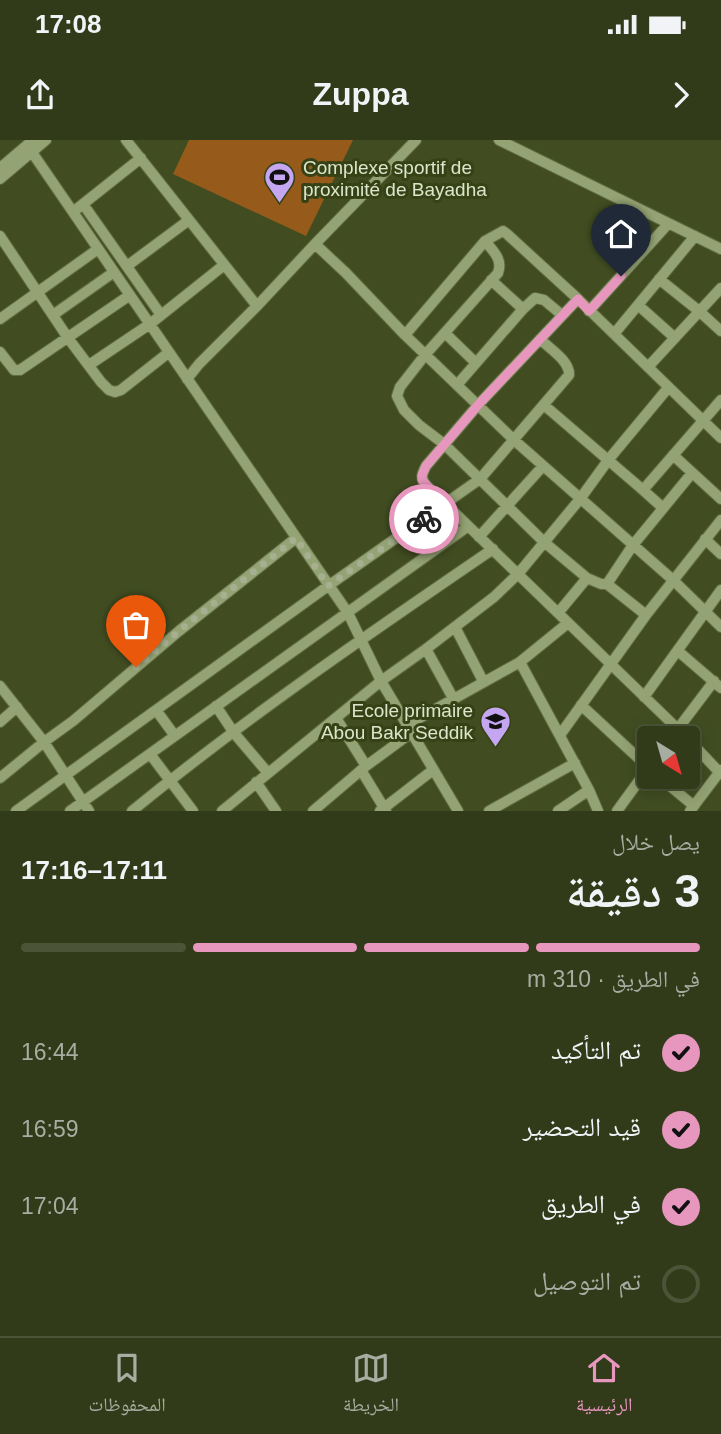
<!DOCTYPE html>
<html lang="ar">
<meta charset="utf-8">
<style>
:root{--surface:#313a19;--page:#3d4526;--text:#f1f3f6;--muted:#a8ada2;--line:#4c5438;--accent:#e797bd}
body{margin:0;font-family:Arial,"Noto Naskh Arabic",sans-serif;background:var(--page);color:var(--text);direction:rtl;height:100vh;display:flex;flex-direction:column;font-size:26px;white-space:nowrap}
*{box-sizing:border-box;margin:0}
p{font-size:23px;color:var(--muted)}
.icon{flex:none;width:38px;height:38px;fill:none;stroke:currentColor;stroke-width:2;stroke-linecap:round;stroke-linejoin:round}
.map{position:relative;height:671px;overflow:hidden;direction:ltr}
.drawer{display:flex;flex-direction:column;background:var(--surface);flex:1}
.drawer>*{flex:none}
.needle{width:46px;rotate:143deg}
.buttons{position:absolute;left:637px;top:586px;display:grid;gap:14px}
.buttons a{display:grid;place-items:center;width:63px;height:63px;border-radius:7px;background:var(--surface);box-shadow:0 4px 18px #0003,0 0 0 2px var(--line);font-size:35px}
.pin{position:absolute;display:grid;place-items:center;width:60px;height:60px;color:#fff;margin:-72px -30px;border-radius:50% 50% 50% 0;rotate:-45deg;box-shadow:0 0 7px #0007}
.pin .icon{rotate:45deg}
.courier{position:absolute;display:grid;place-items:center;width:70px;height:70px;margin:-35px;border:5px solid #e797bd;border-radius:50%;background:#fff;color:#222;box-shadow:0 2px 9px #0007}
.headline em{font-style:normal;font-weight:600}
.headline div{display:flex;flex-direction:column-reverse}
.headline{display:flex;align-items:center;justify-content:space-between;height:119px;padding:0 21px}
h1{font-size:46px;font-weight:600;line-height:52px}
.bar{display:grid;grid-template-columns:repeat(4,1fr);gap:10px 7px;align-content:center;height:84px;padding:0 21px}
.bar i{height:9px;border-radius:5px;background:var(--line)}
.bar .on{background:var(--accent)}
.bar p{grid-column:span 4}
ol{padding:0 21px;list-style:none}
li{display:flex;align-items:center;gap:21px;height:77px}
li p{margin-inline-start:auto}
li .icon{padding:7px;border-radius:50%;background:var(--accent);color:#111;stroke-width:4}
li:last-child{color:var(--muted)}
li i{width:38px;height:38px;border:4px solid var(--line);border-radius:50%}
.status{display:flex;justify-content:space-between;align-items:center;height:49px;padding:0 35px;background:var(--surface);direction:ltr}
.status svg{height:19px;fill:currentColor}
header{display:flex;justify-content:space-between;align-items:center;height:91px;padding:0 21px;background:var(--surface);font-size:32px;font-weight:600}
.menu{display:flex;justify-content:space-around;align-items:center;height:98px;border-top:2px solid var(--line);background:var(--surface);font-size:19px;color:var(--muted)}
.menu a{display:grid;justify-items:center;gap:4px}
.menu .on{color:var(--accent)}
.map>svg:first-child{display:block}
</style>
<div class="status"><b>17:08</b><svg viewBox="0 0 49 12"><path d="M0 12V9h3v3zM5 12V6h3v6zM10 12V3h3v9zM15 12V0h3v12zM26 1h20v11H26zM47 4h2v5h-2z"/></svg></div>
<header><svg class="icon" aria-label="forward" viewBox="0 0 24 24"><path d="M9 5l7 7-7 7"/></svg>Zuppa<svg class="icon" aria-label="share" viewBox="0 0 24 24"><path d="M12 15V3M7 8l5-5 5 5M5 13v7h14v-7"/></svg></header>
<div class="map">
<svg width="721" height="671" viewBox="0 0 721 671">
<rect width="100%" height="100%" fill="#414d21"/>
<path fill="#965a1a" d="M189,0H353L306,96L173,34Z"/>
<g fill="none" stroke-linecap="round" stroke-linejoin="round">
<defs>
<path id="minor" d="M126,0L257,166
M499,0L721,109
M27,5L348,473L381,541L458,671
M0,28L33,0
M0,39L46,0
M83,64L141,18
M73,72L83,64L161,175
M0,96L68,198L101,242L109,250L115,252L121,250L168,213
M485,101C493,111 503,119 498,133L425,215L400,247L397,256L404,270L419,285L444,304L544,402L587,438L601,444H607L633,405L692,333
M315,104L346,133L405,195L514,300L673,440L721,487
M127,126L189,80
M659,139L699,171L721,191
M491,140L523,169
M578,159L478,265L426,326C422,334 420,338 426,345L687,598
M638,165L675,198
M589,171L668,84
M53,175L114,132
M0,179L98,109
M445,193L476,223
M614,194L695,96
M405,195L485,101L503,91L507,94L578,159L721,298
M0,212L14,230H20L130,155
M89,225L150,184L224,125
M648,227L721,148
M187,239L199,224L257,166L315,104L416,0
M457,245L523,169L535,158L544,160L562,175
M544,265L643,350L721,260
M673,315L721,359
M643,350L663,368
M479,397L543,326
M705,399L721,414
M607,444L646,475
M558,473L587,438
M455,487L483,541
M426,509L453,558
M678,511L721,548
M520,522L568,483
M0,546L44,602L89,671
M644,557L721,450
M581,565L649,628
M216,566L234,593L268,633
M156,570L175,596
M336,578L366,626
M0,582L17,567
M407,585L520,522L589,650L598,671
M560,595L646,475L721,380
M671,598L714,541
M688,599L721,634
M150,614L193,671
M361,630L386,671
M659,637L694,666
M0,638L44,602L73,581L179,491L296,398
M256,642L276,671
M16,671L328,446L480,339L569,235C570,221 550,209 540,199
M70,671L467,387
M132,671C247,577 370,493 493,409
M222,671L381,541L426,509L494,457L518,434L580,359L609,319L668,248
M313,671L366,626L411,593
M380,671L433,630
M489,671L575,623
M558,671L589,650
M617,671L649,627
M690,671L721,630"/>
</defs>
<use href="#minor" stroke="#626c44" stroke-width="12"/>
<use href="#minor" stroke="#94a373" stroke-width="10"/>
</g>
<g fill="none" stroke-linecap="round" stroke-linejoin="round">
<path stroke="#a6b090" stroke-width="7" stroke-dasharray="0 12.6" d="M136,527L179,491L296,398L328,446L424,379"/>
<path stroke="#e797bd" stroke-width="9" d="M424,379L445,365L422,340V335L426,326L478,265L578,159L589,171L621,136"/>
</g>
<defs>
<symbol id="stadium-pin" viewBox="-11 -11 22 30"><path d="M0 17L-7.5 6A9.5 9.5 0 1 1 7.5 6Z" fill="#c5a7f1" stroke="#364215"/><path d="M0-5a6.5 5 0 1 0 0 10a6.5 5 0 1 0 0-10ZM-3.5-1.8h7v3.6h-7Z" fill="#111"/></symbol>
<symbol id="school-pin" viewBox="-11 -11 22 30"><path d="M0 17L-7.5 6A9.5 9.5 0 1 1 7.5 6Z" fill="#c5a7f1" stroke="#364215"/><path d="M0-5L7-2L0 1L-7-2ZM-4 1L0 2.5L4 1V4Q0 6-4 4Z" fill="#111"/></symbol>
</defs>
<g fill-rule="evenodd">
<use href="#stadium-pin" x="262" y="20" width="35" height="47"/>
<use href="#school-pin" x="478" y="564" width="35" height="47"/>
</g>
<g text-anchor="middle" stroke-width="6" stroke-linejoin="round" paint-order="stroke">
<g font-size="19" fill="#dce5cc" stroke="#364215" text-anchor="start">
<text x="303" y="34">Complexe sportif de<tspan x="303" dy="22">proximité de Bayadha</tspan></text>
<text x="473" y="577" text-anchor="end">Ecole primaire<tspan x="473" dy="22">Abou Bakr Seddik</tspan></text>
</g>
</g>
</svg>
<div class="buttons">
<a><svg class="needle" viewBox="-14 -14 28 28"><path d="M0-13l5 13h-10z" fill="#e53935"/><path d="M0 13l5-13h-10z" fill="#a8ada2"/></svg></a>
</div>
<div class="pin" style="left:136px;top:527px;background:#ea580c"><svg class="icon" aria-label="bag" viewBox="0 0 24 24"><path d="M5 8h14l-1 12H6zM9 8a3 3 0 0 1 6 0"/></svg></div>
<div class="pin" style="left:621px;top:136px;background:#1f2937"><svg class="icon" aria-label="home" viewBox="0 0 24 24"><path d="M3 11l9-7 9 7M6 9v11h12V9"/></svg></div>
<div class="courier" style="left:424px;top:379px"><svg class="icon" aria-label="bike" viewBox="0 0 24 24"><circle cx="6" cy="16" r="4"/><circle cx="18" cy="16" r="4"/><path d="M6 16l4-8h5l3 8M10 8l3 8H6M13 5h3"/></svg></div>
</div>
<section class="drawer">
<div class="headline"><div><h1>3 دقيقة</h1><p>يصل خلال</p></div><em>17:11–17:16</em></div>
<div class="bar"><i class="on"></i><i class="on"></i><i class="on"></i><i></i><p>في الطريق · 310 m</p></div>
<ol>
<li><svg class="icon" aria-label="check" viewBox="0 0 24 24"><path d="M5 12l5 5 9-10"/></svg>تم التأكيد<p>16:44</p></li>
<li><svg class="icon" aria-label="check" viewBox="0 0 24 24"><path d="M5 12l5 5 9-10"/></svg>قيد التحضير<p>16:59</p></li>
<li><svg class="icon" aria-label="check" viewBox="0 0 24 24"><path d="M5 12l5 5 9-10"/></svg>في الطريق<p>17:04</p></li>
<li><i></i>تم التوصيل</li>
</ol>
</section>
<nav class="menu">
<a class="on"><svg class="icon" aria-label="home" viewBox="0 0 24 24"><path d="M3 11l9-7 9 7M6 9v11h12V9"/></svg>الرئيسية</a>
<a><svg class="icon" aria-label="map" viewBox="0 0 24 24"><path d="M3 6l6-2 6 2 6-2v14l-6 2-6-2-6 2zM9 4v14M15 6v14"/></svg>الخريطة</a>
<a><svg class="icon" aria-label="saved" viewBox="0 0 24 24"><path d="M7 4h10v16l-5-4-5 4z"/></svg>المحفوظات</a>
</nav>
